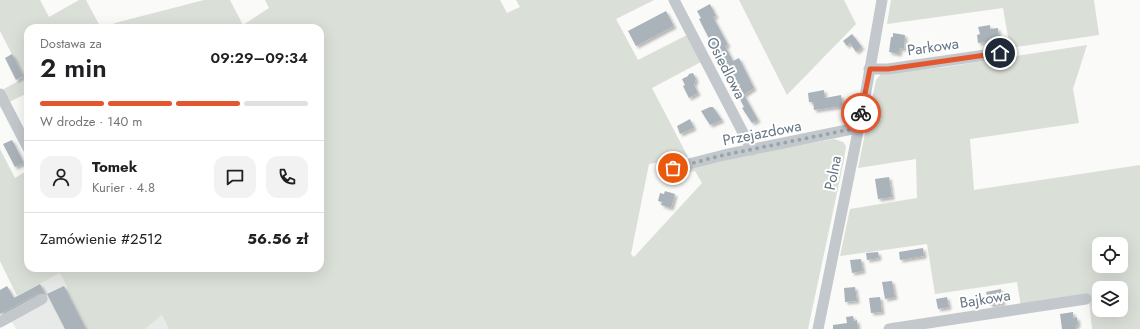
<!DOCTYPE html>
<html lang="pl">
<meta charset="utf-8">
<style>
:root{--surface:#fff;--page:#f2f2f2;--text:#202124;--muted:#757577;--line:#e0e0e0;--accent:#e4572e}
body{margin:0;font-family:Jost,sans-serif;background:var(--page);color:var(--text);height:100vh;display:flex;flex-direction:column;font-size:15px;white-space:nowrap}
*{box-sizing:border-box;margin:0}
p{font-size:13px;color:var(--muted)}
.icon{flex:none;width:22px;height:22px;fill:none;stroke:currentColor;stroke-width:2;stroke-linecap:round;stroke-linejoin:round}
.map{position:relative;flex:1;overflow:hidden}
.details{position:absolute;left:24px;top:24px;width:300px;height:248px;display:flex;flex-direction:column;background:var(--surface);border-radius:12px;box-shadow:0 4px 16px #0002}
.details>*{flex:none}
.tools{position:absolute;left:1092px;top:237px;display:grid;gap:8px}
.tools a{display:grid;place-items:center;width:36px;height:36px;border-radius:8px;background:var(--surface);box-shadow:0 4px 16px #0002;font-size:20px}
.pin{position:absolute;display:grid;place-items:center;width:34px;height:34px;color:#fff;margin:-17px;border:2px solid #fff;border-radius:50%;box-shadow:0 1px 4px #0007}
.courier{position:absolute;display:grid;place-items:center;width:40px;height:40px;margin:-20px;border:3px solid #e4572e;border-radius:50%;background:#fff;color:#222;box-shadow:0 1px 5px #0007}
.head em{font-style:normal;font-weight:600}
.head div{display:flex;flex-direction:column-reverse}
.head{display:flex;align-items:center;justify-content:space-between;height:68px;padding:0 16px}
h1{font-size:26px;font-weight:600;line-height:30px}
.bar{display:grid;grid-template-columns:repeat(4,1fr);gap:6px 4px;align-content:center;height:48px;padding:0 16px}
.bar i{height:5px;border-radius:3px;background:var(--line)}
.bar .on{background:var(--accent)}
.bar p{grid-column:span 4}
.line{display:flex;align-items:center;gap:10px;padding:0 16px;border-top:1px solid var(--line)}
.line div{flex:1}
.round{display:grid;place-items:center;flex:none;width:42px;height:42px;border-radius:12px;background:var(--page)}
.map>svg:first-child{display:block}
</style>
<div class="map">
<svg width="1140" height="329" viewBox="0 0 1140 329">
<defs>
<filter id="shadow"><feDropShadow dx="2.5" dy="2.5" stdDeviation="1" flood-color="#0004"/></filter>
</defs>
<rect width="100%" height="100%" fill="#fafaf8"/>
<path fill="#e8e9e9" d="M60,273L88,329H16L12,322L0,328V305Z
M162,315L169,329H145Z"/>
<path fill="#dadfd7" fill-rule="evenodd" d="M0,0H40L49,17L79,0H86L101,28H28V93L7,103L2,90L24,78L0,31Z
M204,0H230L243,25L269,8L265,0H500L507,13L520,7L516,0H654L616,19L638,60L687,35L701,62L652,88L688,157L649,164L631,254L634,257L702,183L695,171L675,176L674,173L726,158L834,139L843,142L846,146L844,160L808,329H169L162,315L145,329H88L60,273L17,296L0,261V149L15,178L28,170V268H320V28H104L115,23Z
M739,0H844L856,24L787,95Z
M891,0H1094L1099,35L1010,48L1003,8L887,24Z
M1087,45L1073,89L1079,123L970,139L974,190L1140,165V329H1092L1089,301L1021,307L1017,282L935,294L927,244L840,256L850,209L917,198L916,159L858,168L876,80L881,74L945,67ZM1099,244H1121V266H1099ZM1099,288H1121V310H1099Z"/>
<path fill="#aab3b9" filter="url(#shadow)" d="M710,4L716,16L713,17L728,45L725,46L733,61L739,58L754,88L744,95L758,120L752,123L742,108L744,107L699,19L701,18L697,11Z
M666,11L674,26L636,46L628,31Z
M990,25V29L998,28L999,40L978,43L977,35L980,34L978,27Z
M893,33L905,35L904,49L900,48L899,54L889,52L891,37H893Z
M852,34L862,47L856,52L850,43L847,46L843,41Z
M12,54L23,76L16,80L5,58Z
M693,73L696,79L694,85L698,93L689,98L683,86L685,85L682,79L688,76L689,74Z
M824,90L825,98L841,95L843,106L814,110L813,102H809L808,93Z
M710,107H713L722,120L710,125L701,111Z
M690,119L694,128L680,134L677,126Z
M12,140L24,163L15,167L3,144Z
M889,177L892,197L878,199L875,179Z
M665,191L675,194L671,208L661,205L662,202L658,201L660,193L664,194Z
M923,248L924,256L900,260L899,252Z
M878,252L879,258L867,260L866,253Z
M861,259L863,271L852,273L850,260Z
M892,281L895,297L885,299L882,282Z
M40,284L45,293H39L0,314V290L7,286L14,298Z
M64,286L86,329H65L47,294Z
M855,287L857,301L845,302L844,288Z
M1001,289L1003,303L990,305L986,292Z
M880,297L882,312L871,313L869,298Z
M947,297L949,307L938,309L936,299Z
M1073,312V318L1077,317L1078,325L1075,326V329H1062L1060,314Z
M853,316L854,321L857,320L858,329H833V325L847,323L846,317Z"/>
<g fill="none" stroke-linecap="round" stroke-linejoin="round">
<path stroke="#c3c8cc" stroke-width="11" d="M674,0L752,150
M869,69H888L1000,53
M0,94L28,148
M673,168L724,155L857,128
M0,322L42,299
M818,329L865,97L882,0
M889,329L1086,299"/>
</g>
<g fill="none" stroke-linecap="round" stroke-linejoin="round">
<path stroke="#99a4ac" stroke-width="4" stroke-dasharray="0 7.2" d="M673,168L724,155L857,128L861,113"/>
<path stroke="#e4572e" stroke-width="5" d="M861,113L870,69H888L1000,53"/>
</g>
<g text-anchor="middle" stroke-width="4" stroke-linejoin="round" paint-order="stroke">
<g font-size="15" fill="#657683" stroke="#fff">
<text transform="translate(933 47) rotate(-8)" y="5">Parkowa</text>
<text transform="translate(726 68) rotate(63)" y="5">Osiedlowa</text>
<text transform="translate(762 133) rotate(-11)" y="5">Przejazdowa</text>
<text transform="translate(833 173) rotate(-79)" y="5">Polna</text>
<text transform="translate(985 299) rotate(-9)" y="5">Bajkowa</text>
</g>
</g>
</svg>
<div class="tools">
<a><svg class="icon" aria-label="locate" viewBox="0 0 24 24"><circle cx="12" cy="12" r="6"/><path d="M12 2v4M12 18v4M2 12h4M18 12h4"/></svg></a>
<a><svg class="icon" aria-label="layers" viewBox="0 0 24 24"><path d="M12 4l9 5-9 5-9-5zM3 14l9 5 9-5"/></svg></a>
</div>
<div class="pin" style="left:673px;top:168px;background:#ea580c"><svg class="icon" aria-label="bag" viewBox="0 0 24 24"><path d="M5 8h14l-1 12H6zM9 8a3 3 0 0 1 6 0"/></svg></div>
<div class="pin" style="left:1000px;top:53px;background:#1f2937"><svg class="icon" aria-label="home" viewBox="0 0 24 24"><path d="M3 11l9-7 9 7M6 9v11h12V9"/></svg></div>
<div class="courier" style="left:861px;top:113px"><svg class="icon" aria-label="bike" viewBox="0 0 24 24"><circle cx="6" cy="16" r="4"/><circle cx="18" cy="16" r="4"/><path d="M6 16l4-8h5l3 8M10 8l3 8H6M13 5h3"/></svg></div>
<section class="details">
<div class="head"><div><h1>2 min</h1><p>Dostawa za</p></div><em>09:29–09:34</em></div>
<div class="bar"><i class="on"></i><i class="on"></i><i class="on"></i><i></i><p>W drodze · 140 m</p></div>
<div class="line" style="height:72px"><a class="round"><svg class="icon" aria-label="person" viewBox="0 0 24 24"><circle cx="12" cy="8" r="4"/><path d="M4 21q1-7 8-7t8 7"/></svg></a><div><b>Tomek</b><p>Kurier · 4.8</p></div><a class="round"><svg class="icon" aria-label="chat" viewBox="0 0 24 24"><path d="M4 5h16v11H9l-5 4z"/></svg></a><a class="round"><svg class="icon" aria-label="phone" viewBox="0 0 24 24"><path d="M5 4h4l2 5-3 2q2 4 5 5l2-3 5 2v4C11 20 4 13 5 4z"/></svg></a></div>
<div class="line" style="height:52px"><div>Zamówienie #2512</div><b>56.56 zł</b></div>
</section>
</div>
